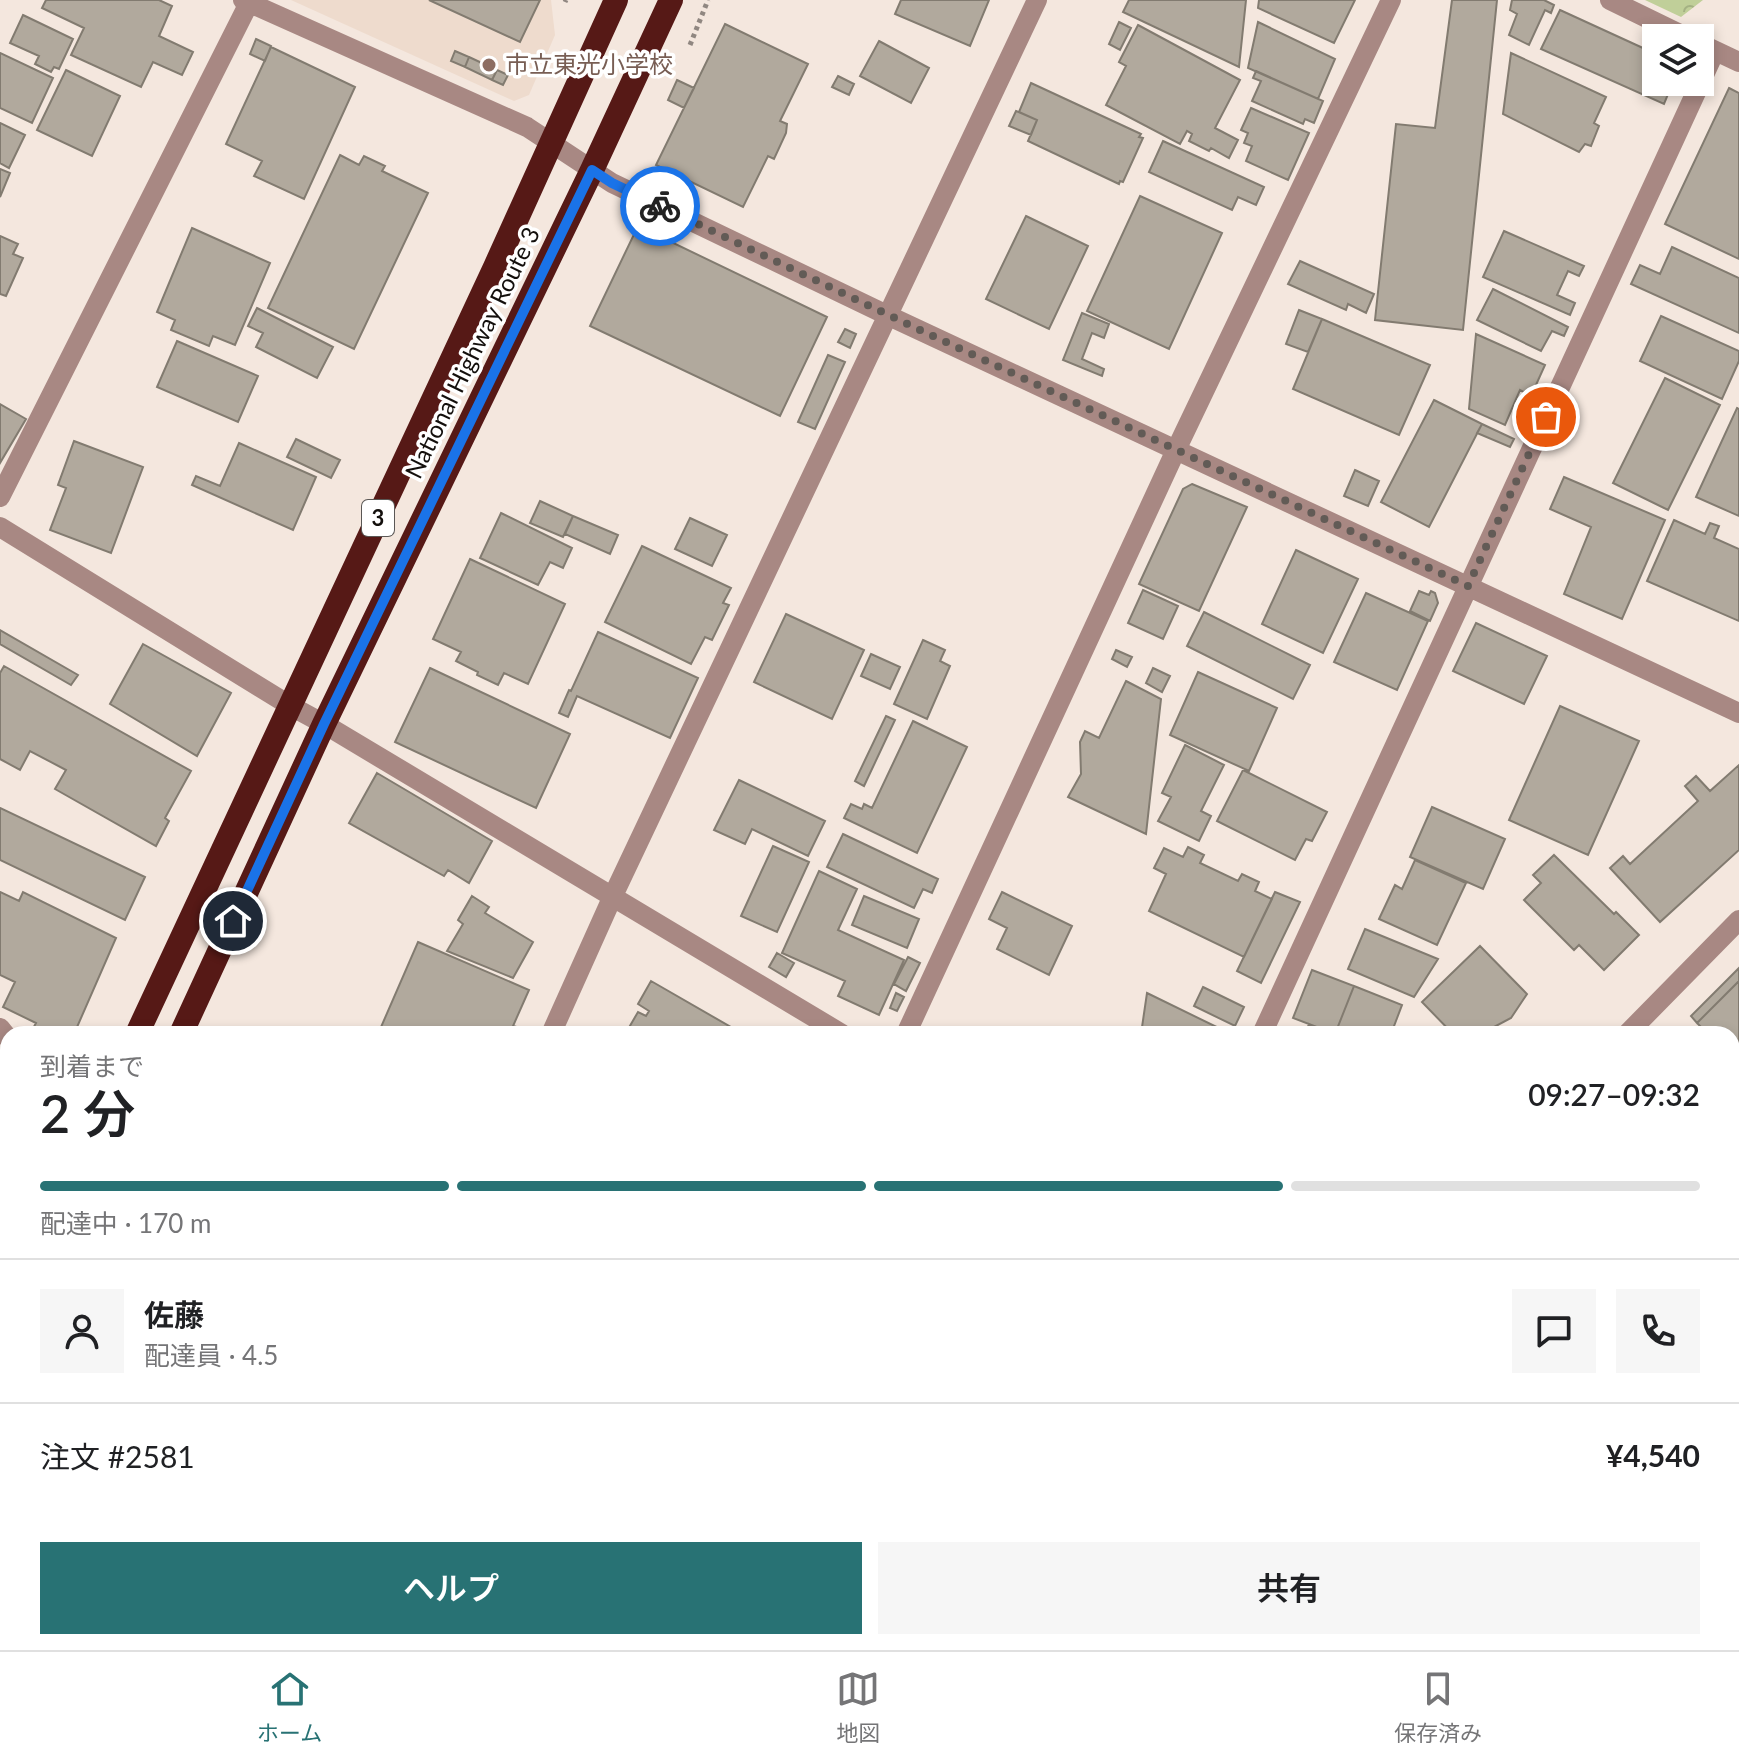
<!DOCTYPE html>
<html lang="ja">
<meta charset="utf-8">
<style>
:root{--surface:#fff;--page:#f6f6f6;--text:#202124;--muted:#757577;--line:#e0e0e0;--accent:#287274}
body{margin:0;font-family:Lato,"Noto Sans JP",sans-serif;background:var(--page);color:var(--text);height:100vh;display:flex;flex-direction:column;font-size:30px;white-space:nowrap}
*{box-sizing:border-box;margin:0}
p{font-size:26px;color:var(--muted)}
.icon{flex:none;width:44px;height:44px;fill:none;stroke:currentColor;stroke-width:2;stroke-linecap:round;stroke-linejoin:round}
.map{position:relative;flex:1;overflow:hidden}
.details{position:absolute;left:0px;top:1026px;width:1740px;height:624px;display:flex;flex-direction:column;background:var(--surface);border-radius:24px 24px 0 0;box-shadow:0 4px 12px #0003}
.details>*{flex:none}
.buttons{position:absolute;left:1642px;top:24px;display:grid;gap:16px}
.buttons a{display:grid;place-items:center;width:72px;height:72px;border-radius:0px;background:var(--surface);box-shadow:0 4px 12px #0003;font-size:40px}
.pin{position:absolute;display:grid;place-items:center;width:68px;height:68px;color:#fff;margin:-34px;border:4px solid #fff;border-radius:50%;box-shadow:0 2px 8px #0007}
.courier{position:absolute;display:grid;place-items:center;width:80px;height:80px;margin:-40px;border:6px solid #1a73e8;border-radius:50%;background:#fff;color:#222;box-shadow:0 2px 10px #0007}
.headline em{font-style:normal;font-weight:600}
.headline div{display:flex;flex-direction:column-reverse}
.headline{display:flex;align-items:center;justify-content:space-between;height:136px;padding:0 40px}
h1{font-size:52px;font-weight:600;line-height:60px}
.bar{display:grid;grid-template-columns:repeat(4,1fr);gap:12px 8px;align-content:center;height:96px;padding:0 40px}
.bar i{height:10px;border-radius:6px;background:var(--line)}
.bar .selected{background:var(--accent)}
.bar p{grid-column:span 4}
.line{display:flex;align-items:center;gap:20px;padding:0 40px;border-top:2px solid var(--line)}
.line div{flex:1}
.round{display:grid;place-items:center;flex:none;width:84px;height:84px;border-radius:0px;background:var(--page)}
.action{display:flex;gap:16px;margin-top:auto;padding:16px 40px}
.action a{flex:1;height:92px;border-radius:0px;background:var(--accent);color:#fff;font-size:32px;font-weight:600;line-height:92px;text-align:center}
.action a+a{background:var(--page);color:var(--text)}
.tab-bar{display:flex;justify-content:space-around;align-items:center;height:112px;border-top:2px solid var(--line);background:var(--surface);font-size:22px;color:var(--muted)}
.tab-bar a{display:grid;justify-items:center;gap:4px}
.tab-bar .selected{color:var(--accent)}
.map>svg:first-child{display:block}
</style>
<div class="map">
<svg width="1739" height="1650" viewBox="0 0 1739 1650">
<defs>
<pattern id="park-crowns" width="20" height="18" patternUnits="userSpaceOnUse" patternTransform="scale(2)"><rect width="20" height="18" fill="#c0cf99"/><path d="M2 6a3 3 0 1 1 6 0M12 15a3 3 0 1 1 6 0" fill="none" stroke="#a4b183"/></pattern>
</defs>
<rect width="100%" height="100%" fill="#f4e7de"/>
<path fill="#eedbcd" d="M291,0H551L555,35L529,95L514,101Z"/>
<path fill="url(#park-crowns)" d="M1645,0H1703L1681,17Z"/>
<path fill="#b1a99d" stroke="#827b70" stroke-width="2" d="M46,0H159L172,6L159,36L193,52L182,75L153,62L141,87L71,55L84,28L42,8Z
M429,0H540L520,42Z
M901,0H989L970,46L895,14Z
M1129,0H1246L1239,67L1123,12Z
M1259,0H1355L1334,43L1258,8Z
M1452,0H1497L1463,330L1375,320L1396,124L1435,128Z
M1512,0H1544L1554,5L1551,13L1545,10L1529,45L1509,35L1517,14L1510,10Z
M1560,10L1656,54V82H1673L1664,104L1541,49Z
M23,15L73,39L59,69L54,67L51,72L35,64L39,56L10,43Z
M1119,22L1131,28L1120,50L1109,44Z
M1258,22L1335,59L1318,99L1248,68Z
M725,24L808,64L780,121L787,124L786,133L774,159L768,156L743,207L656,165Z
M1138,25L1240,80L1215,128L1238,140L1229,158L1211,148L1209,151L1189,141L1192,134L1187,131L1180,144L1106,105L1126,66L1119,62L1120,60Z
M256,39L271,46L265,61L250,54Z
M879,41L929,68L911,103L860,76Z
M271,47L355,87L304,199L254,176L262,161L226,144Z
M455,51L469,57L465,67L451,61Z
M0,53L53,78L32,123L0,108Z
M1511,53L1606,97L1594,123L1599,126L1591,146L1585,144L1579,152L1503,114Z
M469,57L497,70L492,80L465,67Z
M66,70L120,96L92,156L37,130Z
M497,70L508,75L503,85L492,80Z
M1256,71L1323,101L1314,123L1305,119L1303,124L1252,101L1261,81L1253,78Z
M838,76L854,84L849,95L832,87Z
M677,80L694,88L684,108L668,100Z
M1031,83L1141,134L1139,137L1143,138L1123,182L1120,181L1119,184L1028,141L1037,120L1019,112Z
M1729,88L1739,93V259L1665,224Z
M1251,108L1309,133L1288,180L1246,161L1252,146L1244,143L1248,133L1241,130Z
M1016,111L1037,120L1031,135L1009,126Z
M0,123L25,135L9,168L0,163Z
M1163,141L1264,187L1256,205L1238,197L1232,210L1149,172Z
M340,155L359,165L364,156L385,166L382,171L428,193L354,349L268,308Z
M0,169L10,173L0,197Z
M1140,196L1222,233L1169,349L1087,311Z
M1026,216L1088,246L1049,329L986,299Z
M638,226L827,317L780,416L590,326Z
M192,228L270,263L235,345L213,336L209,346L171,330L175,320L157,312Z
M1504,231L1584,266L1579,276L1568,271L1557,295L1575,303L1570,315L1483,277Z
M0,236L18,244L13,254L23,258L6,296L0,294Z
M1672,247L1739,278V333L1631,284L1640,265L1660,274Z
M1300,261L1374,294L1366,313L1348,304L1346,310L1288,284Z
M1493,289L1568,327L1564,336L1552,331L1541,351L1477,320Z
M257,308L333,347L317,378L256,347L263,333L248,326Z
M1299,310L1322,319L1308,352L1286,344Z
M1082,313L1109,324L1104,338L1092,333L1082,359L1104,369L1102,376L1063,360Z
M1661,316L1739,351V361L1722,399L1640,361Z
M1322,319L1430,365L1399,435L1293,389Z
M845,329L856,334L850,348L838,342Z
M1476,334L1545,365L1531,396L1520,390L1505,425L1469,409Z
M177,341L258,376L238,422L157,387Z
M828,355L845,362L815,429L798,422Z
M1665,378L1720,405L1668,510L1613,483Z
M1434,400L1482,424L1429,527L1381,502Z
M0,404L26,419L0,463Z
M1737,408L1739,409V516L1696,497Z
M1482,424L1514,439L1510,447L1477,433Z
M296,439L340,460L331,478L287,457Z
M74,441L143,467L111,553L50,530L66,488L58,485Z
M239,443L316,477L293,530L192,485L196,476L220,486Z
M1355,470L1379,481L1368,506L1344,496Z
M1564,477L1665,520L1622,619L1564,594L1591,527L1550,509Z
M1192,484L1247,507L1199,611L1139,584L1183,489Z
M540,501L573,516L563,537L530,523Z
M501,513L572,548L563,568L550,562L538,585L480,558Z
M573,516L618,535L610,554L565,534Z
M690,518L727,535L712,566L675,549Z
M1674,520L1705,534L1710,523L1719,526L1714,538L1739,549V621L1647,581Z
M642,546L731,588L723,603L729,605L712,640L705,637L691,664L605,622Z
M1296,550L1358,579L1323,653L1262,624Z
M470,559L565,604L528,684L504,673L498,685L477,675L478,672L456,661L461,652L433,639Z
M1143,590L1178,606L1163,639L1128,623Z
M1419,591L1429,595L1431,591L1435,593L1438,603L1430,621L1410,611Z
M1366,593L1428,621L1397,690L1334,662Z
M1204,612L1310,665L1293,699L1187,646Z
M786,614L864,650L832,719L754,682Z
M1476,623L1547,656L1524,704L1453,671Z
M0,630L78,675L71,685L0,644Z
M598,632L698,678L670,738L577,696L568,717L559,713L569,690L571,691Z
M923,640L945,650L940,661L950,666L927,719L894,704Z
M143,644L231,693L197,756L110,704Z
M1116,650L1132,657L1127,667L1112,659Z
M871,654L900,667L890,689L861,676Z
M4,666L191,771L165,818L169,821L156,846L55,789L66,770L30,751L20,770L0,759V673Z
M430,668L570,734L536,808L395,742Z
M1153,668L1170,676L1162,692L1146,683Z
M1198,672L1277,708L1249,771L1170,735Z
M1126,681L1161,699L1146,834L1068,797L1081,774L1080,742L1085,731L1099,738Z
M1560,706L1639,741L1588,855L1509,820Z
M886,716L895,720L864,786L855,781Z
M913,721L967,747L917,853L844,818L851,804L862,809L864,804L872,808Z
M1185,745L1224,765L1201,811L1211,816L1199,841L1158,821L1171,797L1162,793Z
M1739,765V850L1660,922L1610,868L1623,856L1630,864L1698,801L1685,786L1696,776L1710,791Z
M1243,770L1327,812L1312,841L1306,839L1295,860L1217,821Z
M377,773L492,841L469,883L448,870L444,876L349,823Z
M739,780L825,821L808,856L752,829L745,844L714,830Z
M1432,807L1505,839L1483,889L1410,857Z
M0,808L145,877L125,920L0,860Z
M843,834L938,879L932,893L923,889L914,908L827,867Z
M773,846L809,862L777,932L741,916Z
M1188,847L1204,855L1200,863L1238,881L1242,874L1259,882L1255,891L1272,899L1244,957L1149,911L1166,874L1154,868L1164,848L1183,857Z
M1554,855L1614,914L1616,912L1639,935L1604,970L1579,945L1574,950L1524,900L1541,883L1533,875Z
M1415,860L1466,883L1437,945L1379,919L1395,885L1402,889Z
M819,871L857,889L838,930L904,960L879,1015L838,996L845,981L782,953Z
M0,892L19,901L23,892L116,938L74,1034H30L36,1023L3,1007L15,982L0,975Z
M1002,892L1072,926L1049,975L997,949L1007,928L989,919Z
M1275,892L1300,902L1261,983L1237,971Z
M472,896L489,907L485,913L533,942L513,978L447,951L463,924L458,920Z
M864,896L919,919L907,948L852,925Z
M1365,929L1438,959L1414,997L1348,969Z
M418,942L529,990L513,1026L520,1028L517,1034H378Z
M1480,946L1527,994L1511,1018L1481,1034H1453L1422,1002Z
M777,953L794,963L786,977L769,967Z
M908,957L920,963L906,991L894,984Z
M1739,968V981L1697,1023L1691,1016Z
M1312,970L1354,986L1335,1034L1293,1018Z
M651,981L743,1034H631L627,1031L638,1012L646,1016L649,1011L638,1004Z
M1739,981V1085L1738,1086L1732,1079V1034H1708L1697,1023Z
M1354,986L1402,1005L1391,1034H1335Z
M1203,987L1244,1007L1235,1026L1194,1006Z
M896,993L904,997L897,1011L890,1008Z
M1147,993L1231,1034H1141Z
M1309,1024L1332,1034H1305Z
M0,1062L8,1070V1111L4,1115L8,1118V1129L0,1137Z
M1739,1113V1164L1732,1158V1120Z
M1732,1171L1739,1180V1211L1732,1216Z
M1739,1303V1375L1732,1380V1308Z
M252,1642H293L285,1650H260Z
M467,1642H479L487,1650H459Z
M700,1642H766L758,1650H708Z
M897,1642H918L924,1650H886Z
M946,1642H986L980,1650H956Z
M1115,1642H1189L1192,1646L1187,1650H1120Z
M1375,1642H1458L1447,1650H1381Z"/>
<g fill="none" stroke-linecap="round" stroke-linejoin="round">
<path stroke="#908781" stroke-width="5" stroke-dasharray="4 4" stroke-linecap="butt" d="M565,2L566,0
M690,45L708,0"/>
<path stroke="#a88883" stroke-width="20" d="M243,0L527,127L612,183L889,316L1739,713
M1610,0L1688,38
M1703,45L1739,62
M0,497L249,3
M0,527L289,705L324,724L842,1034
M0,1028L8,1038
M551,1034L612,898L1037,0
M906,1034L1176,450L1391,0
M1262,1034L1715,51
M1627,1034L1739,920
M1732,1279L1739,1274
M1553,1642L1561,1650
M831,1650L837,1642
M1240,1650L1250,1642"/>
<path stroke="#865953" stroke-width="20" d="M0,1554L8,1562
M1732,1633L1739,1628
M90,1642L98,1650
M602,1642L610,1650
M1710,1650L1720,1642"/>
<path stroke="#561916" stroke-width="24" d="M137,1034L495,267L616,0
M181,1034L324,724L592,170L671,0
M0,1332L8,1314
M0,1420L8,1405"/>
</g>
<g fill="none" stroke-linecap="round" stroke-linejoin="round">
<path stroke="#625b56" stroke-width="8" stroke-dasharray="0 14.4" d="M660,206L918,329L1468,586L1546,417"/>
<path stroke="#1a73e8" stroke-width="10" d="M233,921L324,724L592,170L612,183L660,206"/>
</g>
<circle fill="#8d6e63" stroke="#fff" stroke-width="3" cx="489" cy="65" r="8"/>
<g text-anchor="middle" stroke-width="7" stroke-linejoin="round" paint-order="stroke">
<rect fill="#fff" stroke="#5a5755" stroke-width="2" x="362" y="500" width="32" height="36" rx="6"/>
<g font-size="22" font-weight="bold" fill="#130f0c">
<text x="378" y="526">3</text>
</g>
<g font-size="24" fill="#785e54" stroke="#fff" text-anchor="start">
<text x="505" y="73">市立東光小学校</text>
</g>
<g font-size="24" fill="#130f0c" stroke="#fff">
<text transform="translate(473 353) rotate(-64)" y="8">National Highway Route 3</text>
</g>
</g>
</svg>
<div class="buttons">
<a><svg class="icon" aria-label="layers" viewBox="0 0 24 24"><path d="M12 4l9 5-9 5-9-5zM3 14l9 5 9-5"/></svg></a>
</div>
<div class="pin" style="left:1546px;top:417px;background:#ea580c"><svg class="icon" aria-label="bag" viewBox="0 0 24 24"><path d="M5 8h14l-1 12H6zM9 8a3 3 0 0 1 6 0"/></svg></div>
<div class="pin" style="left:233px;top:921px;background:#1f2937"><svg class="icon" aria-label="home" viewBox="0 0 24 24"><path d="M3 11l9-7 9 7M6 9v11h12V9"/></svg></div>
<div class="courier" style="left:660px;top:206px"><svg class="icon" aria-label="bike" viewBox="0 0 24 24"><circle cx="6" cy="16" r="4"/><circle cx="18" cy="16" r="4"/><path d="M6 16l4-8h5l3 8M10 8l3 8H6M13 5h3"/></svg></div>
<section class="details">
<div class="headline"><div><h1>2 分</h1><p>到着まで</p></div><em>09:27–09:32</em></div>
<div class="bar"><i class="selected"></i><i class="selected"></i><i class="selected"></i><i></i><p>配達中 · 170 m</p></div>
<div class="line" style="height:144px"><a class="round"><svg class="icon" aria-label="person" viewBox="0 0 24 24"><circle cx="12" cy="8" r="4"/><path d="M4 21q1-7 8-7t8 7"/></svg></a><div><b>佐藤</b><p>配達員 · 4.5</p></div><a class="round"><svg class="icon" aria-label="chat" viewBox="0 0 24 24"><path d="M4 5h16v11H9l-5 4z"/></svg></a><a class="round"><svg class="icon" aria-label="phone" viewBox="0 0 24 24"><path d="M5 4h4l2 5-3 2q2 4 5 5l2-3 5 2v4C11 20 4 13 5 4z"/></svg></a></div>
<div class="line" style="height:104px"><div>注文 #2581</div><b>¥4,540</b></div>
<div class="action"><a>ヘルプ</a><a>共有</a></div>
</section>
</div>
<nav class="tab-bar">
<a class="selected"><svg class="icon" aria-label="home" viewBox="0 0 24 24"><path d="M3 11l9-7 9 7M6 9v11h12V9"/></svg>ホーム</a>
<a><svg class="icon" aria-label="map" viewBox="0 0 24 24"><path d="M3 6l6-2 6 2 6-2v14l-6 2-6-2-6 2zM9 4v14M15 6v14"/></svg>地図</a>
<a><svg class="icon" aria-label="saved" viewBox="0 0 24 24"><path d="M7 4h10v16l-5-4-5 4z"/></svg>保存済み</a>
</nav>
